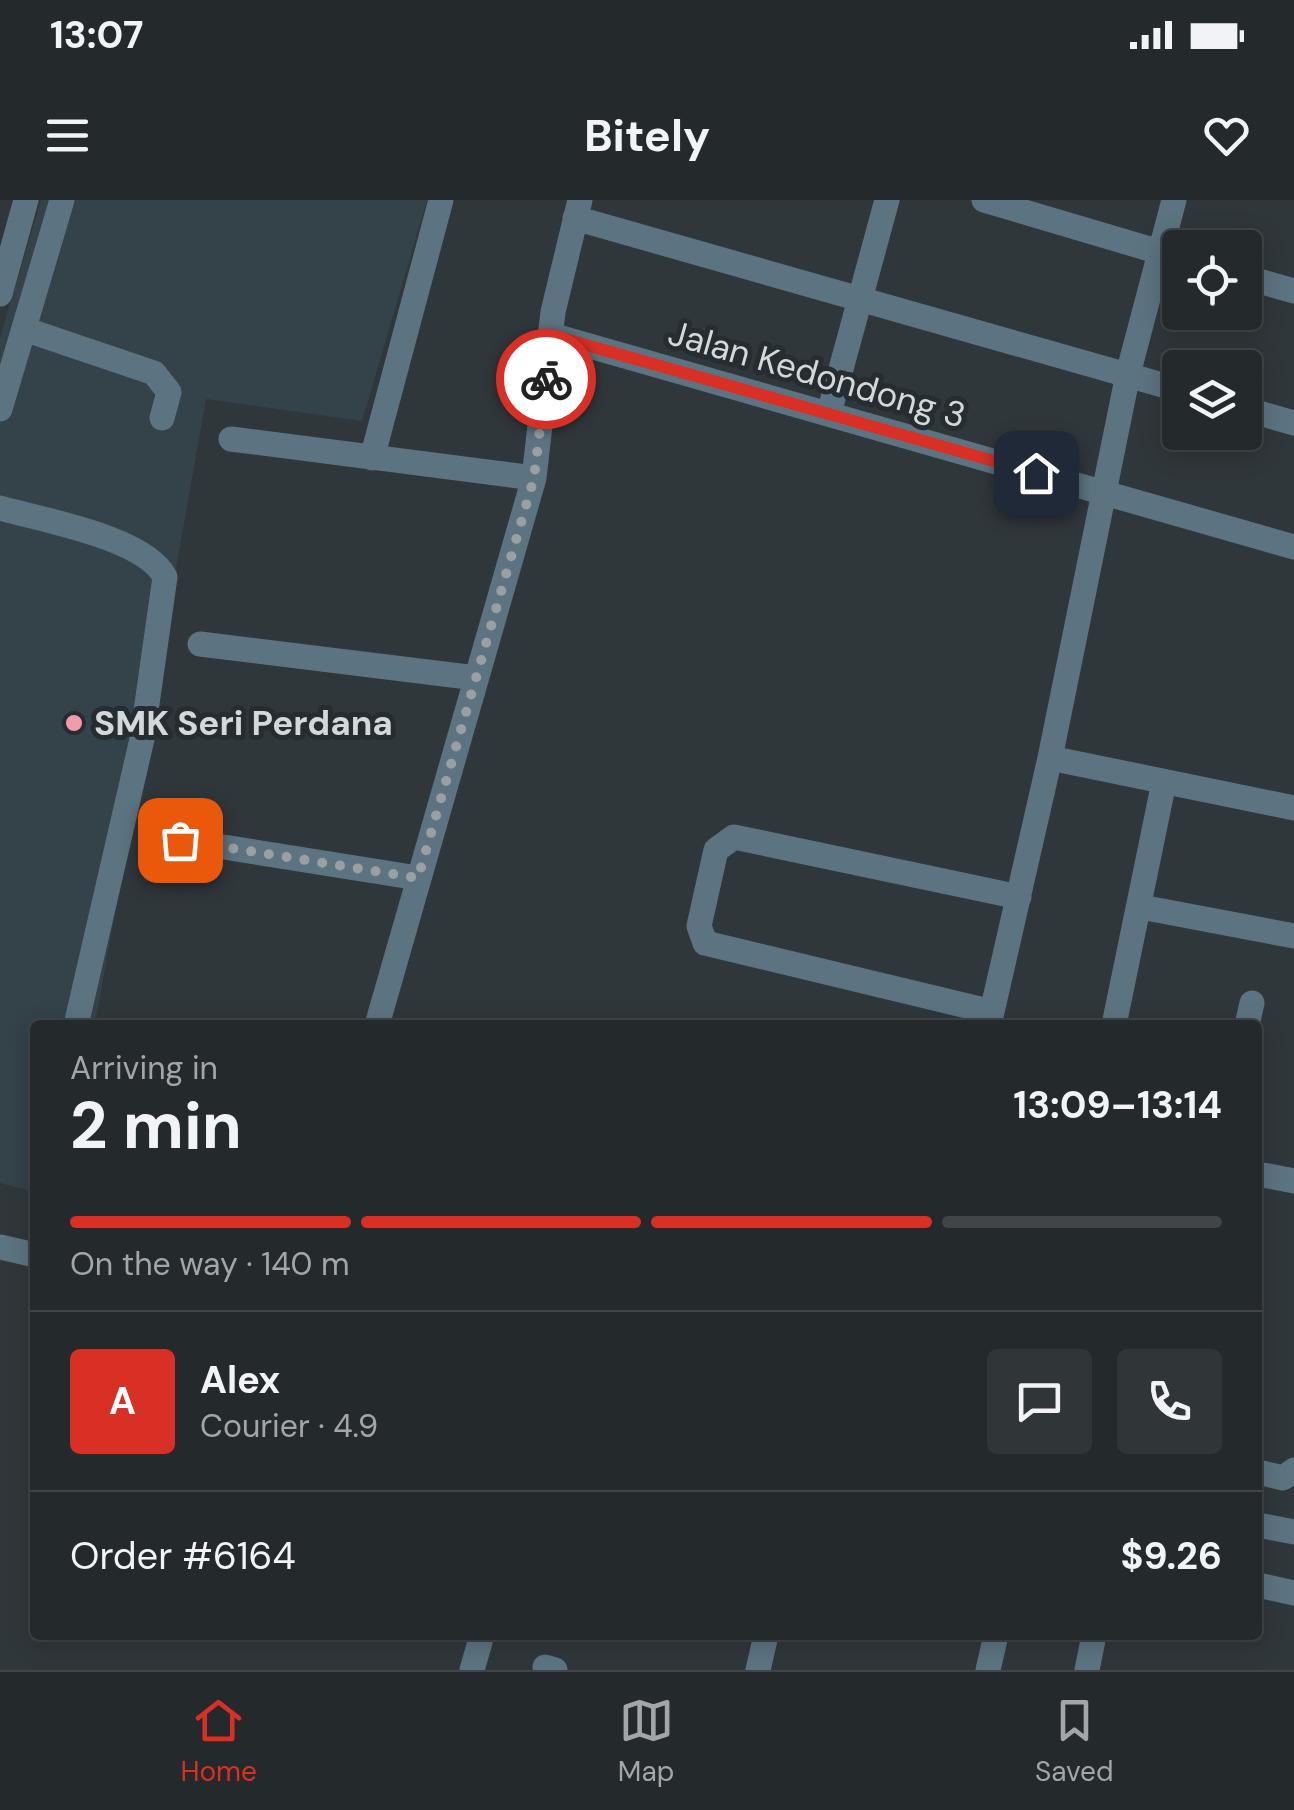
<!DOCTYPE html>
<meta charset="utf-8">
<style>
:root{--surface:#24292c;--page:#303538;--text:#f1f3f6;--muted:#a3a6a9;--line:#414548;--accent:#d93025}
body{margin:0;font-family:"DM Sans",sans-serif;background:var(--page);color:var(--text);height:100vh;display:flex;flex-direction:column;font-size:38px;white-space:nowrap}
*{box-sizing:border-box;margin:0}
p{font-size:32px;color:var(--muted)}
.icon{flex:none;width:55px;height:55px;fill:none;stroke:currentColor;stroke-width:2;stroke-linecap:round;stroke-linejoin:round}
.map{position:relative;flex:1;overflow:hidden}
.side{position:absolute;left:30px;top:820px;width:1232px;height:620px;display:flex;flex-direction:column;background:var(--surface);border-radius:10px;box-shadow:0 5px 25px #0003,0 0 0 2px var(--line)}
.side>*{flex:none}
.fabs{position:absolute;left:1162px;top:30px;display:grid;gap:20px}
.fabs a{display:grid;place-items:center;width:100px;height:100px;border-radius:10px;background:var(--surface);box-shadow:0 5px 25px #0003,0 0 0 2px var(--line);font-size:50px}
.pin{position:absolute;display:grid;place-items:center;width:85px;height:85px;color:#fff;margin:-42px;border-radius:20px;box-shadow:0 5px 15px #0006}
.courier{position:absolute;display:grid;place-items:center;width:100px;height:100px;margin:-50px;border:8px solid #d93025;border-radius:50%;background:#fff;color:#222;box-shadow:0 2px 12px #0007}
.overview em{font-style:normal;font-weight:700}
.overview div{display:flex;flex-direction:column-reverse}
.overview{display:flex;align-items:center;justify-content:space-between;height:170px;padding:0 40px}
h1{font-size:65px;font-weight:700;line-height:75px}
.bar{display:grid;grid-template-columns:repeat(4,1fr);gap:15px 10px;align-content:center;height:120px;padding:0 40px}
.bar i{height:12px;border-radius:8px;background:var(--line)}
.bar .selected{background:var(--accent)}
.bar p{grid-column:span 4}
.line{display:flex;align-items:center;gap:25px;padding:0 40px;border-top:2px solid var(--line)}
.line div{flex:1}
.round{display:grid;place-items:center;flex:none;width:105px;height:105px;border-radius:10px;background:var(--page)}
.status{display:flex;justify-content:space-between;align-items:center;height:70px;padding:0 50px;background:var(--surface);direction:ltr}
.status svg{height:28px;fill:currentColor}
header{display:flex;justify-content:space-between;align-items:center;height:130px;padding:0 40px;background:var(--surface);font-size:45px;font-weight:700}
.tabs{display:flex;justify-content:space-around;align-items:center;height:140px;border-top:2px solid var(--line);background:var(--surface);font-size:28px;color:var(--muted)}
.tabs a{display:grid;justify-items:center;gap:5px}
.tabs .selected{color:var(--accent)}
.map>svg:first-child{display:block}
</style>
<div class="status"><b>13:07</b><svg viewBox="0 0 49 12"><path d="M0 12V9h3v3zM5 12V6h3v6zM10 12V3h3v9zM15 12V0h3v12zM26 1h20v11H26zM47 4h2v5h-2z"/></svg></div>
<header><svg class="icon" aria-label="menu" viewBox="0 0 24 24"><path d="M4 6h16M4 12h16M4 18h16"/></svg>Bitely<svg class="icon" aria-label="heart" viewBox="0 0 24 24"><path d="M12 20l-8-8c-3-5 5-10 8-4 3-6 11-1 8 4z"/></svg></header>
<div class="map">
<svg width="1294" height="1470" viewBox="0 0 1294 1470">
<rect width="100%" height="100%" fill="#30373b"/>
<path fill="#34424a" d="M41,0H427L362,221L206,199L95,825H35V992L0,983V138Z"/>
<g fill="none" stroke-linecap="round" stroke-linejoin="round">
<path stroke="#5c7481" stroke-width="25" d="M984,0L1180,58
M575,18L1180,190
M1245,77L1294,91
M0,94L26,0
M24,129L154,173L169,192L162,218
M551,135L1294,347
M0,209L62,0
M1245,209L1294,223
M829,213L887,0
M231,239L534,278
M372,258L441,0
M0,308C43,320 146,338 165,377L142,539L76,825
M200,444L476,478
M1050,558L1294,608
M180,640L418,678
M1141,707L1294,736
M992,812L705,743L699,726L716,650L734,637L1019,697
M377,825L534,278L553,112L580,0
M989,825L1050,558L1128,174L1174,0
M1114,825L1164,582
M1247,825L1252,803
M1258,974L1294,981
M0,1047L35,1055
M1258,1272L1283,1278L1294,1270
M1258,1325L1294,1332
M1258,1385L1294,1393
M545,1467L555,1470
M472,1470L482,1435
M758,1470L766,1435
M988,1470L996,1435
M1087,1470L1094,1435"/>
</g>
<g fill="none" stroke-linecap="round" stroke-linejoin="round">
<path stroke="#9aa0a2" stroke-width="10" stroke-dasharray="0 18" d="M180,640L418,678L534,278L546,179"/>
<path stroke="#d93025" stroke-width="12" d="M546,179L551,135L1036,273"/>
</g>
<circle fill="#f39aab" stroke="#262d31" stroke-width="4" cx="74" cy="523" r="10"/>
<g text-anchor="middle" stroke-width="10" stroke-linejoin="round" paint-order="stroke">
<g font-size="35" fill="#d3d8da" stroke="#262d31">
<text transform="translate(817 174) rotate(16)" y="12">Jalan Kedondong 3</text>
</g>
<g font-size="35" font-weight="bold" fill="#d3d8da" stroke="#262d31" text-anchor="start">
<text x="94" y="535">SMK Seri Perdana</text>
</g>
</g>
</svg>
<div class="fabs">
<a><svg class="icon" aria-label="locate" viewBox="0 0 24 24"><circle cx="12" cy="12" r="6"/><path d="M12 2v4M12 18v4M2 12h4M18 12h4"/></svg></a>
<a><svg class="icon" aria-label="layers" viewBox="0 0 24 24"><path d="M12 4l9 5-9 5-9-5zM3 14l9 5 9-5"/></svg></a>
</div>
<div class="pin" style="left:180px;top:640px;background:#ea580c"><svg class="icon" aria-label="bag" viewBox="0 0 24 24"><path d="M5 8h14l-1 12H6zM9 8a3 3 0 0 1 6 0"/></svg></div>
<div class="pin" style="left:1036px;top:273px;background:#1f2937"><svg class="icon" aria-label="home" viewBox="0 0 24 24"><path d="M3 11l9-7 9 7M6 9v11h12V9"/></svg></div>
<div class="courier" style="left:546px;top:179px"><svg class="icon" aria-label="bike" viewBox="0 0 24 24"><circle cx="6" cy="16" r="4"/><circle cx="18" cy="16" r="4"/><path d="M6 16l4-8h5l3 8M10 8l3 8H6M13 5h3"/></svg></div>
<section class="side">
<div class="overview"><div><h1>2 min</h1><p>Arriving in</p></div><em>13:09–13:14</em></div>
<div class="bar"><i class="selected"></i><i class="selected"></i><i class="selected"></i><i></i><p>On the way · 140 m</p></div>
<div class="line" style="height:180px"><b class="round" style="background:var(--accent);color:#fff">A</b><div><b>Alex</b><p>Courier · 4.9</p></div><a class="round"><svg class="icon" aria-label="chat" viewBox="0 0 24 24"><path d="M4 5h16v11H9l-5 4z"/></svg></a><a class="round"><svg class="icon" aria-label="phone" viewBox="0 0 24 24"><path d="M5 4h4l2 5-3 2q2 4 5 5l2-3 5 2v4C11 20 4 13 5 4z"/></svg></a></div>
<div class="line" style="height:130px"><div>Order #6164</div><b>$9.26</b></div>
</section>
</div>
<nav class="tabs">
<a class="selected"><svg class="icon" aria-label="home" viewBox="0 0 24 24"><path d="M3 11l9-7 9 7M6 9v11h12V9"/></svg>Home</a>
<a><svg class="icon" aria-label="map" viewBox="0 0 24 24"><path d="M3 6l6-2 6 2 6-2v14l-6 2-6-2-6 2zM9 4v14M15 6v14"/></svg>Map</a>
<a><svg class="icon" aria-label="saved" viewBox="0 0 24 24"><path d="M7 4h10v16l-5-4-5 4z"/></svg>Saved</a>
</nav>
